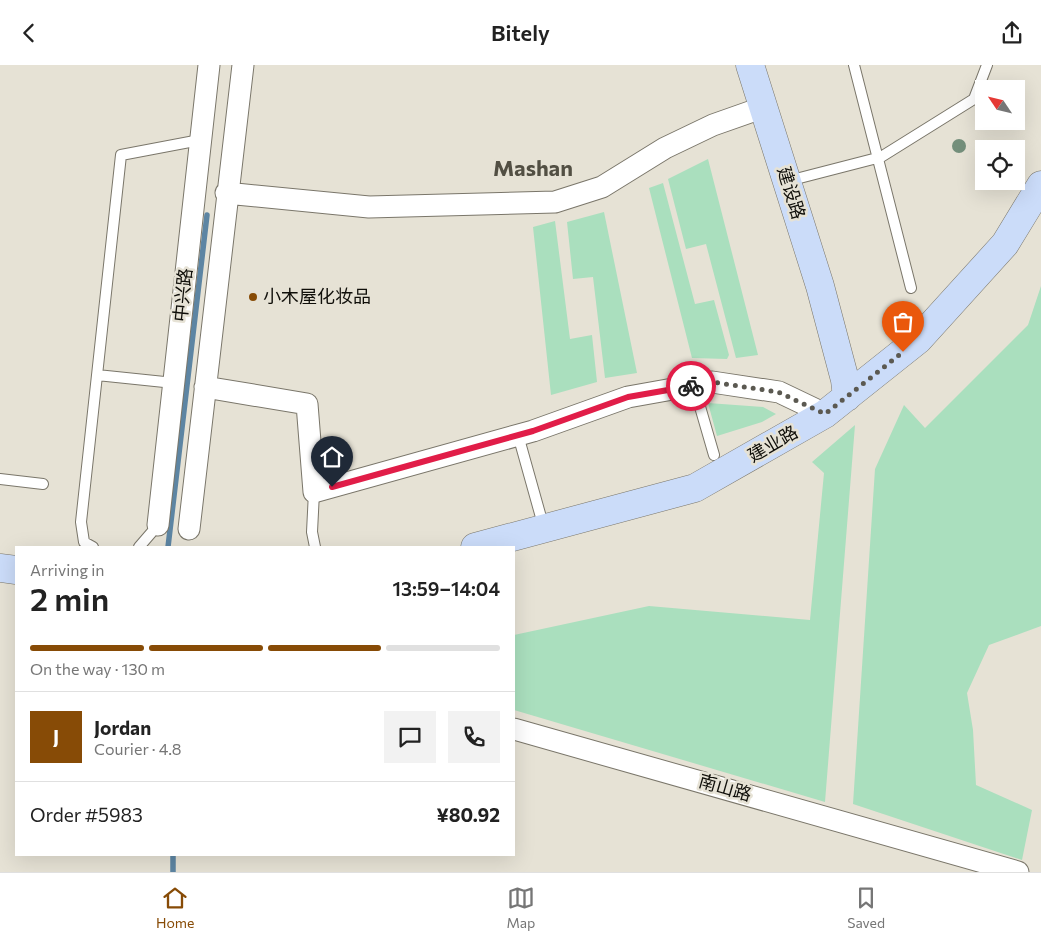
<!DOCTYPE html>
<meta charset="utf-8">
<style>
:root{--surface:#fff;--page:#f2f2f2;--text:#222;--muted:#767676;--line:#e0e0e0;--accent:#874b06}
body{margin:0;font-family:Commissioner,"Noto Sans SC",sans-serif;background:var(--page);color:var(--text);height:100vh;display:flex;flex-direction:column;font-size:19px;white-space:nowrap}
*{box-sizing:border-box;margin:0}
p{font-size:16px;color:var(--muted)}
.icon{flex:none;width:28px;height:28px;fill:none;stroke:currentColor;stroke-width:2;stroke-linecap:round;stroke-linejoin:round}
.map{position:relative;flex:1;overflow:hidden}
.details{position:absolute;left:15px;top:481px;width:500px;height:310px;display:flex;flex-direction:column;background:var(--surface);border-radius:0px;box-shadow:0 5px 20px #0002}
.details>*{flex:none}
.needle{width:32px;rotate:305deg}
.fabs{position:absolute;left:975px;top:15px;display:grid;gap:10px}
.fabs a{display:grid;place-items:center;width:50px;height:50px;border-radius:0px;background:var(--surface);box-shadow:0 5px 20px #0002;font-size:25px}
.pin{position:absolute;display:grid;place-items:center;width:42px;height:42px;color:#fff;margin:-51px -21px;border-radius:50% 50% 50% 0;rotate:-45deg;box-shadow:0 0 5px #0007}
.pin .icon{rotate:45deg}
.courier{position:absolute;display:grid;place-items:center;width:50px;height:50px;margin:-25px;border:4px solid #e11d48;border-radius:50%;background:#fff;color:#222;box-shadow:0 1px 6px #0007}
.head em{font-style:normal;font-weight:600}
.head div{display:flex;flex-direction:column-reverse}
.head{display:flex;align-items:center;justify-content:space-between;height:85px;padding:0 15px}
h1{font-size:32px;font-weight:600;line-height:38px}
.bar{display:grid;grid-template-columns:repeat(4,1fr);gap:8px 5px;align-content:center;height:60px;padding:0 15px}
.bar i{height:6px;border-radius:4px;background:var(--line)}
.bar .selected{background:var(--accent)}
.bar p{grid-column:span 4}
.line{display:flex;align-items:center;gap:12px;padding:0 15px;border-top:1px solid var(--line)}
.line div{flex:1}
.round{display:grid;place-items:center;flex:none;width:52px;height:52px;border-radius:0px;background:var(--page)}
header{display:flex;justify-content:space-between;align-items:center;height:65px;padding:0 15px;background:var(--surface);font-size:22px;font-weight:600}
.tab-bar{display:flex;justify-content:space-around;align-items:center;height:70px;border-top:1px solid var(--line);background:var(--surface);font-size:14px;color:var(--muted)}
.tab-bar a{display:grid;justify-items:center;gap:2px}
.tab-bar .selected{color:var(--accent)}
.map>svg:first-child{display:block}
</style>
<header><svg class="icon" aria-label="back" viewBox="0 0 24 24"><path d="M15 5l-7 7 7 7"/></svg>Bitely<svg class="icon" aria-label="share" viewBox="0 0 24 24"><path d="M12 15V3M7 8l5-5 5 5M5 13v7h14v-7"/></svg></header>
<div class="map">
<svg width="1041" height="807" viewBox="0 0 1041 807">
<rect width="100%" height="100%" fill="#e6e2d5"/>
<path fill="#aadfbe" d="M708,94L758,290L736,293L706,179L686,184L668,114Z
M663,118L695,239L714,235L729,290L727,294L692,293L649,123Z
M604,147L637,308L605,313L593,212L573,214L567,157Z
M555,156L570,274L592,270L597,317L551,330L533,162Z
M1041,221V561L989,580L967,628L973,665L976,720L1032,745L1022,795L853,739L875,404L904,340L925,363L1028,260Z
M708,338L763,342L776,349L762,357L717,371Z
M855,360L825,737L514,645V570L649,541L810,555L824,408L812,397Z"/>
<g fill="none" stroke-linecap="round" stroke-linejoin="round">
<path stroke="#5d85a3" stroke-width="5.5" d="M168,482L207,150
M173,807V790"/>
<defs>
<path id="lane" d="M854,0L911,223
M788,116L881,92L974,34L987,0
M97,310L174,318
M694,321L714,390
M518,370L544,463
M0,414L43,419
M314,427L312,467L315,482
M93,482L84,477L81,457L121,90L200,75
M139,482L158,460"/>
<path id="street" d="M226,128L369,142L555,137L602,122L665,83L713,60L764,42
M205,322L307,339L314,427L533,366L628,332L712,317L779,327L825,349
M158,460L209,0
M189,464L243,0
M514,664L1018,807"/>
<path id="secondary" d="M750,0L820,221L845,315L847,332
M475,482L695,423L825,349L918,275L1005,179L1041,120
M0,503L16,505"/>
</defs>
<use href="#lane" stroke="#7a766a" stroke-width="12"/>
<use href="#street" stroke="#7a766a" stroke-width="23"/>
<use href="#secondary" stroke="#7a766a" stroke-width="29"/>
<use href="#lane" stroke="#fff" stroke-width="10"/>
<use href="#street" stroke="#fff" stroke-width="21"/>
<use href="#secondary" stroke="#cbdcf9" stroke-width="28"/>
</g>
<circle fill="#748f7b" cx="959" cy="81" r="7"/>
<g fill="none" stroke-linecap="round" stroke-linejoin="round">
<path stroke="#5b5951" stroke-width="5" stroke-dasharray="0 9" d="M691,321L712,317L778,327L825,349L903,287"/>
<path stroke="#e11d48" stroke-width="6" d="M332,422L533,366L628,332L691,321"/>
</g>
<circle fill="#874b06" stroke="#e6e2d5" stroke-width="2" cx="253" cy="232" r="5"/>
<g text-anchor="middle" stroke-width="5" stroke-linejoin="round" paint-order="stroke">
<g font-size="18" fill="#100f0a" stroke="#e6e2d5">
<text transform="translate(791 128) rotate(73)" y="6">建设路</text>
<text transform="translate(183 230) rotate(-84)" y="6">中兴路</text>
<text transform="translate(773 379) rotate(-30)" y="6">建业路</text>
<text transform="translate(725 723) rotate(16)" y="6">南山路</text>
</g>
<g font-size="18" fill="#100f0a" stroke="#e6e2d5" text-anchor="start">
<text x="263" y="238">小木屋化妆品</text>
</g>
<g font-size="22" font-weight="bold" fill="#524f43" stroke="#e6e2d5">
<text x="533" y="111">Mashan</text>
</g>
</g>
</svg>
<div class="fabs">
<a><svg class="needle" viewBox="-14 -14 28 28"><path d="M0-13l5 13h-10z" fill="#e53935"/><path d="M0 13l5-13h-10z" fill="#767676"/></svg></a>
<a><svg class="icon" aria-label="locate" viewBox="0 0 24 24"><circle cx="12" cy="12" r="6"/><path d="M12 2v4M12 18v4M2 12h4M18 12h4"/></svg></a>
</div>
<div class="pin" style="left:903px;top:287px;background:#ea580c"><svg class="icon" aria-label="bag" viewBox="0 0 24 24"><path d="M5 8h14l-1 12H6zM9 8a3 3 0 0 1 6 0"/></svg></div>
<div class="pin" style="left:332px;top:422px;background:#1f2937"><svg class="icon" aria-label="home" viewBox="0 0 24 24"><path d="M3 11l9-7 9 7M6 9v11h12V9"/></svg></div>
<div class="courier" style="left:691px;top:321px"><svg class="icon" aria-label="bike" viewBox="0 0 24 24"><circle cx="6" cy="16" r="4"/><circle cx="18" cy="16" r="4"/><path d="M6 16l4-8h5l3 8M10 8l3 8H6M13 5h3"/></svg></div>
<section class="details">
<div class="head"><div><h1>2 min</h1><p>Arriving in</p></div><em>13:59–14:04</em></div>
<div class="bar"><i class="selected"></i><i class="selected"></i><i class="selected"></i><i></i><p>On the way · 130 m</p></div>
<div class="line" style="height:90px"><b class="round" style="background:var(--accent);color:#fff">J</b><div><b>Jordan</b><p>Courier · 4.8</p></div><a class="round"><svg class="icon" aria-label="chat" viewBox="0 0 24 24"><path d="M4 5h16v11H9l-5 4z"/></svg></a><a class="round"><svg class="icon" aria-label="phone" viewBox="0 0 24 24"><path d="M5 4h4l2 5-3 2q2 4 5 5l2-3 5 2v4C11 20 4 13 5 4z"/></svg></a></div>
<div class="line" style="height:65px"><div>Order #5983</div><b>¥80.92</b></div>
</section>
</div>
<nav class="tab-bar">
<a class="selected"><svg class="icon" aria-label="home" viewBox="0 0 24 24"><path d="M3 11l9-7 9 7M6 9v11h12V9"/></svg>Home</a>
<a><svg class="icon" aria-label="map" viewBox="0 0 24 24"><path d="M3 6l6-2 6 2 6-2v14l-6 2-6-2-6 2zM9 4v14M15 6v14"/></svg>Map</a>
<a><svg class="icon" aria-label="saved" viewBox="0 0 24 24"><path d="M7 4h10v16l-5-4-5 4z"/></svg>Saved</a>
</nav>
